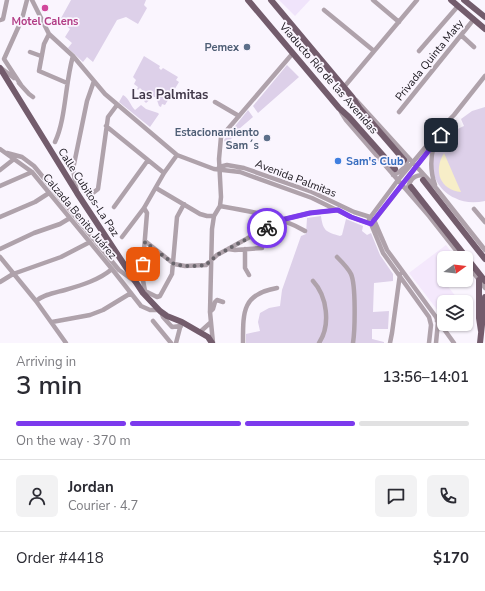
<!DOCTYPE html>
<meta charset="utf-8">
<style>
:root{--surface:#fff;--page:#f2f2f3;--text:#2b2b33;--muted:#7c7c81;--line:#e1e1e2;--accent:#7c3aed}
body{margin:0;font-family:"Nunito Sans",sans-serif;background:var(--page);color:var(--text);height:100vh;display:flex;flex-direction:column;font-size:15px;white-space:nowrap}
*{box-sizing:border-box;margin:0}
p{font-size:13px;color:var(--muted)}
.icon{flex:none;width:22px;height:22px;fill:none;stroke:currentColor;stroke-width:2;stroke-linecap:round;stroke-linejoin:round}
.map{position:relative;height:343px;overflow:hidden}
.details{display:flex;flex-direction:column;background:var(--surface);flex:1}
.details>*{flex:none}
.needle{width:26px;rotate:75deg}
.controls{position:absolute;left:437px;top:251px;display:grid;gap:8px}
.controls a{display:grid;place-items:center;width:36px;height:36px;border-radius:6px;background:var(--surface);box-shadow:0 1px 3px #0004;font-size:20px}
.pin{position:absolute;display:grid;place-items:center;width:34px;height:34px;color:#fff;margin:-17px;border-radius:8px;box-shadow:0 2px 6px #0006}
.courier{position:absolute;display:grid;place-items:center;width:40px;height:40px;margin:-20px;border:3px solid #7c3aed;border-radius:50%;background:#fff;color:#222;box-shadow:0 1px 5px #0007}
.head em{font-style:normal;font-weight:600}
.head div{display:flex;flex-direction:column-reverse}
.head{display:flex;align-items:center;justify-content:space-between;height:68px;padding:0 16px}
h1{font-size:26px;font-weight:600;line-height:30px}
.bar{display:grid;grid-template-columns:repeat(4,1fr);gap:6px 4px;align-content:center;height:48px;padding:0 16px}
.bar i{height:5px;border-radius:3px;background:var(--line)}
.bar .active{background:var(--accent)}
.bar p{grid-column:span 4}
.line{display:flex;align-items:center;gap:10px;padding:0 16px;border-top:1px solid var(--line)}
.line div{flex:1}
.round{display:grid;place-items:center;flex:none;width:42px;height:42px;border-radius:6px;background:var(--page)}
.map>svg:first-child{display:block}
</style>
<div class="map">
<svg width="485" height="343" viewBox="0 0 485 343">
<rect width="100%" height="100%" fill="#faf5fe"/>
<path fill="#f0e4fb" d="M279,0H310L295,16Z"/>
<path fill="#f4e8fc" d="M446,245L456,258H444V280H451L446,284L460,302H444V314L442,316L409,273Z"/>
<path fill="#ddd0e9" d="M71,0H146L144,5L147,8L138,24L126,17L117,20L93,62L87,57L83,62L68,48L72,43L65,37L70,29L60,20Z
M144,56L160,66L159,68L161,70L163,68L178,77L176,80L179,82L165,105L162,104L161,107L159,106L156,97H153L146,103L144,101C147,95 145,93 140,88L138,90L137,89L138,87L134,84L136,80L133,77Z
M287,65L299,77L258,113L253,106Z
M123,95C129,98 130,105 135,110L141,105L146,109L158,113L159,114L150,127L119,102Z
M485,107V201C475,203 464,203 455,198C438,191 427,169 434,151C435,149 438,146 440,144C448,134 453,131 464,126L461,119L472,111Z
M248,110L253,117L232,135L233,137L226,144L224,140Z
M321,216C323,231 326,232 340,236L342,235L346,219L363,226L362,231L367,235L371,233L380,255L393,274V281L374,283L373,312L389,311L388,329H372V339L384,342V343H246V334L260,331L258,322L260,313L269,308L280,306L282,290L301,236L306,234L307,218Z"/>
<path fill="#f7eec8" d="M444,153L461,192C440,190 433,171 444,153Z"/>
<g fill="none" stroke-linecap="round" stroke-linejoin="round">
<path stroke="#afa2ab" stroke-width="4.5" d="M32,0L49,34L73,56L105,94L177,155L214,169L240,172L312,198L351,217L371,224L383,253L429,317L431,325L429,343
M373,0L399,22
M324,10L374,51
M0,20L3,19L7,0
M49,34L44,44L39,71L67,83
M461,35L474,47
M419,51L458,6
M30,52L41,56
M1,68L14,78
M19,83L29,94L33,97
M21,85L4,59L22,19L27,0
M344,87L417,0
M356,100L436,188L485,250
M215,102L239,116
M341,112L346,120L429,216L462,258
M399,112L474,19
M106,126L164,173
M55,142C66,119 65,83 73,56
M434,145C430,159 430,171 435,185
M0,149L32,172L112,269L141,306L150,310H159
M7,153L22,157L34,166L119,270L134,281
M219,167L227,165L244,168L312,192L354,212L370,217L374,220L387,250L436,317L438,322L436,343
M0,170L14,159
M393,175C401,172 407,166 408,157
M0,186L32,172
M156,188L200,214L207,216H214
M77,192L73,169L87,101L94,81
M409,192L408,187C411,178 415,175 424,175
M89,196L98,189L108,117L117,105
M220,206C249,211 280,216 305,231
M114,207L148,160
M474,209L485,222
M0,217L35,202L49,193
M369,219L398,180L444,125L454,115L485,76
M373,222L447,127L449,122
M122,237L144,208L164,173L177,155
M145,241L174,264L185,266L206,265L217,255L228,249L281,220L310,213L338,210
M0,249L34,233L60,224L70,218
M228,249L235,250L262,248
M245,249V268L249,275
M0,257L36,301L66,343
M337,257C342,262 348,268 351,274C356,285 355,330 353,343
M466,263L485,288
M313,281C327,296 331,325 319,343
M0,282L13,274L61,257L90,242
M145,291L157,297L160,296L172,274L177,217L184,204
M143,293L145,291L142,275L147,213L144,208
M36,301C45,294 54,293 65,290C82,285 99,280 112,269
M161,312L163,317L172,327L181,326
M210,312L213,309L215,302L217,300L223,302
M153,321L171,343
M437,321L441,325L454,343
M52,322L90,315L103,310L131,293
M200,332L210,323
M176,343L181,324
M213,343L210,312L212,229L214,216L220,206L221,197L219,159L221,137L293,53
M243,343C243,312 242,294 277,288
M390,343L392,333L400,274"/>
<path stroke="#735c6c" stroke-width="6" d="M248,0L339,108L349,117L395,169
M271,0L353,98L360,109L404,160
M451,0L485,29
M464,0L485,17
M0,68L77,193L143,293L160,311L167,316L182,322L208,337L212,343
M423,180L485,259
M411,187L485,281
M479,280V318L481,331
M480,343L485,297"/>
</g>
<g fill="none" stroke-linecap="round" stroke-linejoin="round">
<path stroke="#69656c" stroke-width="4" stroke-dasharray="0 7.2" d="M143,264L145,242L174,264L185,266H198L206,265L217,255L267,228"/>
<path stroke="#7c3aed" stroke-width="5" d="M267,228L281,220L310,213L338,210L351,217L371,224L441,135"/>
</g>
<circle fill="#d1479c" stroke="#faf5fe" stroke-width="1.5" cx="45" cy="8" r="4"/>
<g fill="#5c6f8a" stroke="#faf5fe" stroke-width="1.5">
<circle cx="247" cy="47" r="4"/>
<circle cx="267" cy="138" r="4"/>
</g>
<circle fill="#3f7fe0" stroke="#faf5fe" stroke-width="1.5" cx="338" cy="161" r="4"/>
<g text-anchor="middle" stroke-width="3.5" stroke-linejoin="round" paint-order="stroke">
<g font-size="11" font-weight="bold" fill="#b23c85" stroke="#faf5fe">
<text x="45" y="25">Motel Calens</text>
</g>
<g font-size="11" font-weight="bold" fill="#4e5e75" stroke="#faf5fe" text-anchor="end">
<text x="239" y="51">Pemex</text>
<text x="259" y="136">Estacionamiento<tspan x="259" dy="13">Sam´s</tspan></text>
</g>
<g font-size="11" fill="#1b171e" stroke="#faf5fe">
<text transform="translate(429 60) rotate(-51)" y="4">Privada Quinta Maty</text>
<text transform="translate(329 78) rotate(49)" y="4">Viaducto Río de las Avenidas</text>
<text transform="translate(296 178) rotate(21)" y="4">Avenida Palmitas</text>
<text transform="translate(89 192) rotate(57)" y="4">Calle Cubitos-La Paz</text>
<text transform="translate(80 216) rotate(50)" y="4">Calzada Benito Juárez</text>
</g>
<g font-size="11" font-weight="bold" fill="#366cbe" stroke="#faf5fe" text-anchor="start">
<text x="346" y="165">Sam's Club</text>
</g>
<g font-size="13" font-weight="bold" fill="#433a4b" stroke="#faf5fe">
<text x="170" y="99">Las Palmitas</text>
</g>
</g>
</svg>
<div class="controls">
<a><svg class="needle" viewBox="-14 -14 28 28"><path d="M0-13l5 13h-10z" fill="#e53935"/><path d="M0 13l5-13h-10z" fill="#7c7c81"/></svg></a>
<a><svg class="icon" aria-label="layers" viewBox="0 0 24 24"><path d="M12 4l9 5-9 5-9-5zM3 14l9 5 9-5"/></svg></a>
</div>
<div class="pin" style="left:143px;top:264px;background:#ea580c"><svg class="icon" aria-label="bag" viewBox="0 0 24 24"><path d="M5 8h14l-1 12H6zM9 8a3 3 0 0 1 6 0"/></svg></div>
<div class="pin" style="left:441px;top:135px;background:#1f2937"><svg class="icon" aria-label="home" viewBox="0 0 24 24"><path d="M3 11l9-7 9 7M6 9v11h12V9"/></svg></div>
<div class="courier" style="left:267px;top:228px"><svg class="icon" aria-label="bike" viewBox="0 0 24 24"><circle cx="6" cy="16" r="4"/><circle cx="18" cy="16" r="4"/><path d="M6 16l4-8h5l3 8M10 8l3 8H6M13 5h3"/></svg></div>
</div>
<section class="details">
<div class="head"><div><h1>3 min</h1><p>Arriving in</p></div><em>13:56–14:01</em></div>
<div class="bar"><i class="active"></i><i class="active"></i><i class="active"></i><i></i><p>On the way · 370 m</p></div>
<div class="line" style="height:72px"><a class="round"><svg class="icon" aria-label="person" viewBox="0 0 24 24"><circle cx="12" cy="8" r="4"/><path d="M4 21q1-7 8-7t8 7"/></svg></a><div><b>Jordan</b><p>Courier · 4.7</p></div><a class="round"><svg class="icon" aria-label="chat" viewBox="0 0 24 24"><path d="M4 5h16v11H9l-5 4z"/></svg></a><a class="round"><svg class="icon" aria-label="phone" viewBox="0 0 24 24"><path d="M5 4h4l2 5-3 2q2 4 5 5l2-3 5 2v4C11 20 4 13 5 4z"/></svg></a></div>
<div class="line" style="height:52px"><div>Order #4418</div><b>$170</b></div>
</section>
